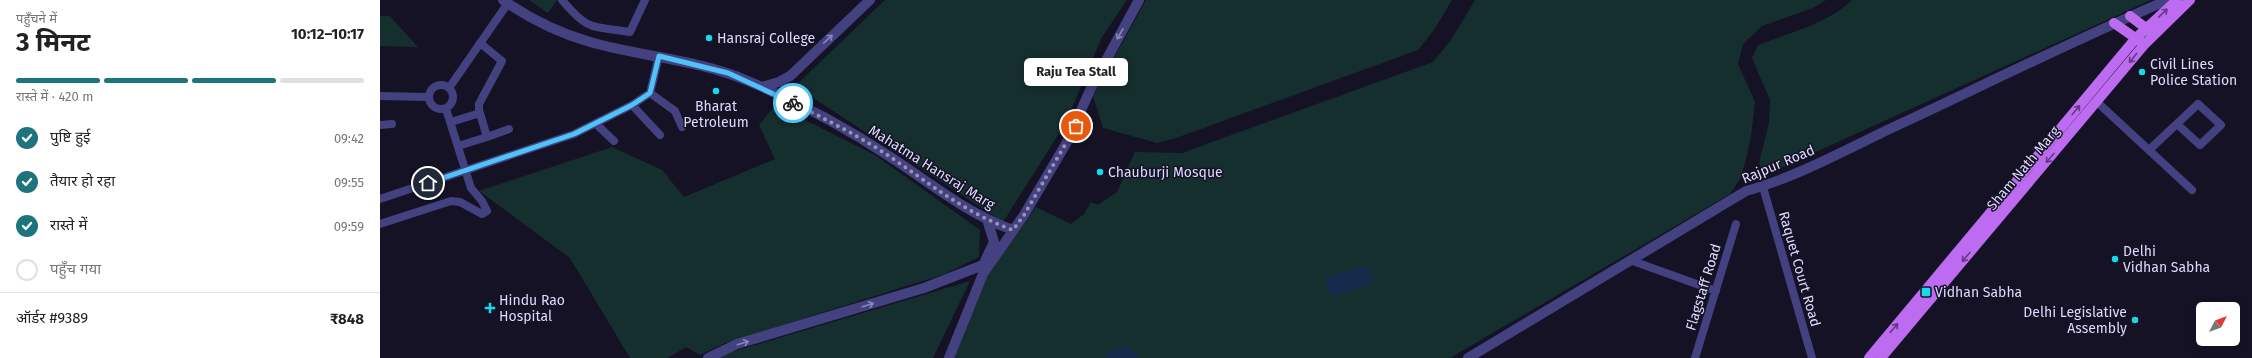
<!DOCTYPE html>
<html lang="hi">
<meta charset="utf-8">
<style>
:root{--surface:#fff;--page:#f6f6f6;--text:#222;--muted:#767676;--line:#e0e0e0;--accent:#1e747c}
body{margin:0;font-family:"Fira Sans","Noto Sans Devanagari",sans-serif;background:var(--page);color:var(--text);height:100vh;display:flex;flex-direction:column;font-size:15px;white-space:nowrap}
*{box-sizing:border-box;margin:0}
p{font-size:13px;color:var(--muted)}
.icon{flex:none;width:22px;height:22px;fill:none;stroke:currentColor;stroke-width:2;stroke-linecap:round;stroke-linejoin:round}
.map{position:relative;flex:1;overflow:hidden}
.details{display:flex;flex-direction:column;background:var(--surface);width:380px}
.details>*{flex:none}
.needle{width:26px;rotate:48deg}
.buttons{position:absolute;left:1816px;top:302px;display:grid;gap:8px}
.buttons a{display:grid;place-items:center;width:44px;height:44px;border-radius:6px;background:var(--surface);box-shadow:0 2px 10px #0003;font-size:20px}
.pin{position:absolute;display:grid;place-items:center;width:34px;height:34px;color:#fff;margin:-17px;border:2px solid #fff;border-radius:50%;box-shadow:0 1px 4px #0007}
.courier{position:absolute;display:grid;place-items:center;width:40px;height:40px;margin:-20px;border:3px solid #4fc3f7;border-radius:50%;background:#fff;color:#222;box-shadow:0 1px 5px #0007}
.bubble{position:absolute;height:28px;border-radius:6px;background:var(--surface);box-shadow:0 2px 10px #0003;font-size:13px;font-weight:700;line-height:28px;text-align:center}
.head em{font-style:normal;font-weight:700}
.head div{display:flex;flex-direction:column-reverse}
.head{display:flex;align-items:center;justify-content:space-between;height:68px;padding:0 16px}
h1{font-size:26px;font-weight:700;line-height:30px}
.bar{display:grid;grid-template-columns:repeat(4,1fr);gap:6px 4px;align-content:center;height:48px;padding:0 16px}
.bar i{height:5px;border-radius:3px;background:var(--line)}
.bar .on{background:var(--accent)}
.bar p{grid-column:span 4}
.line{display:flex;align-items:center;gap:10px;padding:0 16px;border-top:1px solid var(--line)}
.line div{flex:1}
ol{padding:0 16px;list-style:none}
li{display:flex;align-items:center;gap:12px;height:44px}
li p{margin-inline-start:auto}
li .icon{padding:4px;border-radius:50%;background:var(--accent);color:#fff;stroke-width:4}
li:last-child{color:var(--muted)}
li i{width:22px;height:22px;border:2px solid var(--line);border-radius:50%}
main{display:flex;flex:1;min-height:0}
.map>svg:first-child{display:block}
</style>
<main>
<section class="details">
<div class="head"><div><h1>3 मिनट</h1><p>पहुँचने में</p></div><em>10:12–10:17</em></div>
<div class="bar"><i class="on"></i><i class="on"></i><i class="on"></i><i></i><p>रास्ते में · 420 m</p></div>
<ol>
<li><svg class="icon" aria-label="check" viewBox="0 0 24 24"><path d="M5 12l5 5 9-10"/></svg>पुष्टि हुई<p>09:42</p></li>
<li><svg class="icon" aria-label="check" viewBox="0 0 24 24"><path d="M5 12l5 5 9-10"/></svg>तैयार हो रहा<p>09:55</p></li>
<li><svg class="icon" aria-label="check" viewBox="0 0 24 24"><path d="M5 12l5 5 9-10"/></svg>रास्ते में<p>09:59</p></li>
<li><i></i>पहुँच गया</li>
</ol>
<div class="line" style="height:52px"><div>ऑर्डर #9389</div><b>₹848</b></div>
</section>
<div class="map">
<svg width="1872" height="358" viewBox="0 0 1872 358">
<rect width="100%" height="100%" fill="#151226"/>
<path fill="#152f2e" d="M149,0H177L168,13Z
M505,0H747L722,37L685,124L623,222L415,86Z
M766,0H1072L1054,30L1038,50L796,138L777,143L723,128L713,96Z
M1095,0H1446L1433,8L1382,26L1363,44L1358,64L1375,102L1371,137L1365,163L1360,179L1350,194L1070,358H574L607,277L656,207L691,224L704,214L711,202L718,205L737,192L755,152L802,153L1053,62L1071,40Z
M1472,0H1771L1385,175L1379,163L1389,123L1390,100L1372,58L1378,45C1409,33 1447,24 1472,0Z
M0,16H10L38,47L0,46Z
M395,105L495,155L600,230L599,257L565,274L345,343L320,355L306,347L288,358H250L190,258L99,191L232,147L282,170L304,197L395,159L379,125Z
M590,281L553,358H335L352,352Z"/>
<path fill="#152b4c" d="M988,265L993,284L951,297L945,277Z
M749,347L760,358H726L727,351Z"/>
<g fill="none" stroke-linecap="round" stroke-linejoin="round">
<path stroke="#434180" stroke-width="8" d="M182,0C208,31 211,26 250,32L265,0
M100,43L122,61L99,104V110L107,137L129,129
M49 97a12 12 0 1 1 24 0a12 12 0 1 1-24 0Z
M69,88L128,3
M270,93L279,56
M0,96L48,97
M1717,102L1812,190
M252,105L280,135
M71,122L100,113
M216,124L234,141
M0,125L12,124
M78,146L107,137
M1769,150L1818,104L1841,125L1820,145L1797,124
M1383,187L1432,358
M0,199L194,134L252,105L270,93L295,111L302,127
M0,224L71,201L80,202L102,214L107,211L102,201L91,188L66,109
M1250,260L1336,291
M1315,358L1356,224"/>
<path stroke="#434180" stroke-width="10" d="M123,0C150,19 179,33 210,42C262,57 317,59 368,81C416,101 465,127 509,156C549,182 587,214 633,230
M382,87L399,82L410,76L490,0
M605,261L614,242L607,219
M328,358L357,344L544,288L603,265
M569,358L603,274L644,215L687,142L711,88L759,0
M1088,358L1366,191C1415,178 1471,147 1518,125C1608,83 1697,39 1788,0"/>
<path stroke="#bd6bf1" stroke-width="10" d="M1750,16L1771,32
M1734,23L1761,42
M1489,358L1756,38L1797,0
M1501,358L1764,45L1810,0"/>
</g>
<defs><path id="oneway-shaft" d="M-6 0H5M1.5-3L5.5 0L1.5 3" fill="none" stroke-width="1.6" stroke-linecap="round" stroke-linejoin="round"/></defs>
<g stroke="#613a81">
<use href="#oneway-shaft" transform="translate(1783 13) rotate(-43)"/>
<use href="#oneway-shaft" transform="translate(1753 58) rotate(129)"/>
<use href="#oneway-shaft" transform="translate(1696 110) rotate(-50)"/>
<use href="#oneway-shaft" transform="translate(1670 158) rotate(130)"/>
<use href="#oneway-shaft" transform="translate(1586 257) rotate(130)"/>
<use href="#oneway-shaft" transform="translate(1514 328) rotate(-50)"/>
</g>
<g stroke="#8886b8">
<use href="#oneway-shaft" transform="translate(740 34) rotate(119)"/>
<use href="#oneway-shaft" transform="translate(448 39) rotate(-43)"/>
<use href="#oneway-shaft" transform="translate(488 305) rotate(-17)"/>
<use href="#oneway-shaft" transform="translate(363 343) rotate(-17)"/>
</g>
<g fill="none" stroke-linecap="round" stroke-linejoin="round">
<path stroke="#9794b1" stroke-width="4" stroke-dasharray="0 7.2" d="M413,103C445,119 479,136 509,156C549,183 587,214 633,230L644,215L696,126"/>
<path stroke="#4fc3f7" stroke-width="5" d="M48,183L194,134L252,105L270,93L279,56L348,73L413,103"/>
</g>
<g fill="#18d8ea" stroke="#151226" stroke-width="1.5">
<circle cx="329" cy="38" r="4"/>
<circle cx="1762" cy="72" r="4"/>
<circle cx="336" cy="91" r="4"/>
<circle cx="720" cy="172" r="4"/>
<circle cx="1735" cy="259" r="4"/>
<rect x="1541" y="287" width="10" height="10" rx="2"/>
<path d="M108 302h4v4h4v4h-4v4h-4v-4h-4v-4h4z"/>
<circle cx="1755" cy="320" r="4"/>
</g>
<g text-anchor="middle" stroke-width="3" stroke-linejoin="round" paint-order="stroke">
<g font-size="14" fill="#dddafc" stroke="#151226" text-anchor="start">
<text x="337" y="43">Hansraj College</text>
<text x="1770" y="69">Civil Lines<tspan x="1770" dy="16">Police Station</tspan></text>
<text x="336" y="111" text-anchor="middle">Bharat<tspan x="336" dy="16">Petroleum</tspan></text>
<text x="728" y="177">Chauburji Mosque</text>
<text x="1743" y="256">Delhi<tspan x="1743" dy="16">Vidhan Sabha</tspan></text>
<text x="1555" y="297">Vidhan Sabha</text>
<text x="119" y="305">Hindu Rao<tspan x="119" dy="16">Hospital</tspan></text>
<text x="1747" y="317" text-anchor="end">Delhi Legislative<tspan x="1747" dy="16">Assembly</tspan></text>
</g>
<g font-size="14" fill="#dddafc" stroke="#151226">
<text transform="translate(1398 164) rotate(-23)" y="5">Rajpur Road</text>
<text transform="translate(552 167) rotate(32)" y="5">Mahatma Hansraj Marg</text>
<text transform="translate(1643 168) rotate(-50)" y="5">Sham Nath Marg</text>
<text transform="translate(1420 269) rotate(74)" y="5">Raquet Court Road</text>
<text transform="translate(1323 287) rotate(-73)" y="5">Flagstaff Road</text>
</g>
</g>
</svg>
<div class="buttons">
<a><svg class="needle" viewBox="-14 -14 28 28"><path d="M0-13l5 13h-10z" fill="#e53935"/><path d="M0 13l5-13h-10z" fill="#767676"/></svg></a>
</div>
<div class="pin" style="left:696px;top:126px;background:#ea580c"><svg class="icon" aria-label="bag" viewBox="0 0 24 24"><path d="M5 8h14l-1 12H6zM9 8a3 3 0 0 1 6 0"/></svg></div>
<div class="pin" style="left:48px;top:183px;background:#1f2937"><svg class="icon" aria-label="home" viewBox="0 0 24 24"><path d="M3 11l9-7 9 7M6 9v11h12V9"/></svg></div>
<div class="courier" style="left:413px;top:103px"><svg class="icon" aria-label="bike" viewBox="0 0 24 24"><circle cx="6" cy="16" r="4"/><circle cx="18" cy="16" r="4"/><path d="M6 16l4-8h5l3 8M10 8l3 8H6M13 5h3"/></svg></div>
<div class="bubble" style="left:644px;top:58px;width:104px">Raju Tea Stall</div>
</div>
</main>
